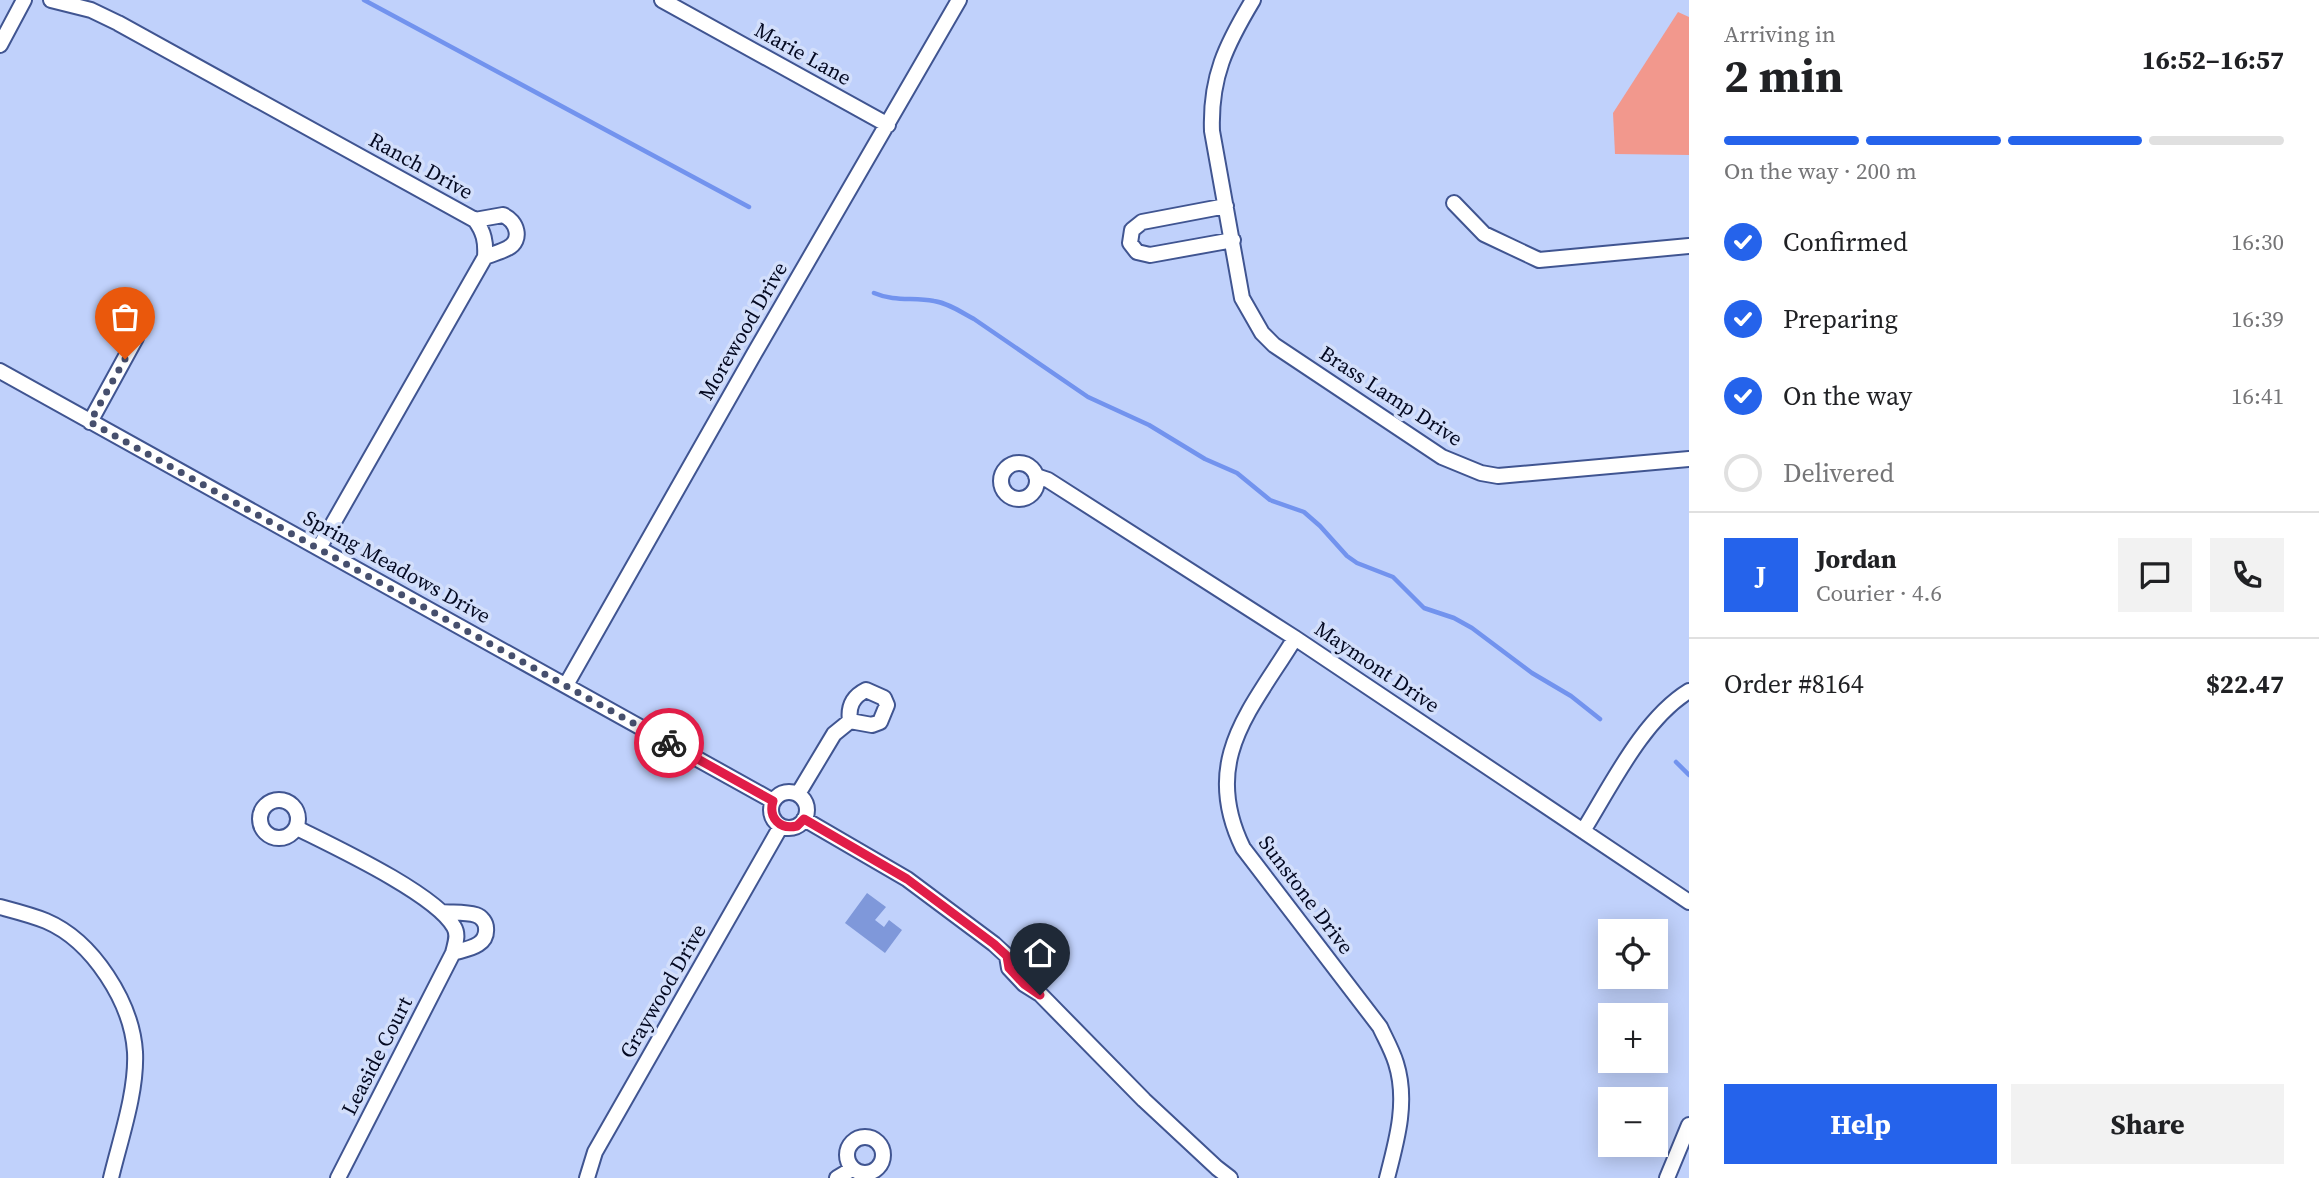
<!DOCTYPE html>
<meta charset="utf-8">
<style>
:root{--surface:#fff;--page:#f2f2f2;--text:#202124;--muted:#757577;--line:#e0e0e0;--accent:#2563eb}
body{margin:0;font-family:"Source Serif 4",serif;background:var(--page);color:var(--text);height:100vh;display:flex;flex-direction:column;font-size:26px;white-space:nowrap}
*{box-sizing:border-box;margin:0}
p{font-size:23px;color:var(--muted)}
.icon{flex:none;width:38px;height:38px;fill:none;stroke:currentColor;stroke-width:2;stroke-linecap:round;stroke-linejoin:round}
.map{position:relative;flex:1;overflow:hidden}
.sheet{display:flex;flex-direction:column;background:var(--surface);width:630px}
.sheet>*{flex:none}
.fabs{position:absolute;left:1598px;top:919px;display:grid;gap:14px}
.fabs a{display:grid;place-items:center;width:70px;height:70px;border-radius:0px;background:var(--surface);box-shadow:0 4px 18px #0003;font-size:35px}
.pin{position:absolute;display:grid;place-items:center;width:60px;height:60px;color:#fff;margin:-72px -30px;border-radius:50% 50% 50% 0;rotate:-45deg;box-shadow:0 0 7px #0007}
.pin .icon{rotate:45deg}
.courier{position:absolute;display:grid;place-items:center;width:70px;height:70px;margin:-35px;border:5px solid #e11d48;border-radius:50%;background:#fff;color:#222;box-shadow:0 2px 9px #0007}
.headline em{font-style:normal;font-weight:700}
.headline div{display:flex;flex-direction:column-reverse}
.headline{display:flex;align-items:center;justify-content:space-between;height:119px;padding:0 35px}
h1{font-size:46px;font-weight:700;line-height:52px}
.bar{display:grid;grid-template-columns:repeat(4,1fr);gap:10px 7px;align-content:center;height:84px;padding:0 35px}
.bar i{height:9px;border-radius:5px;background:var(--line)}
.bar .on{background:var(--accent)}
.bar p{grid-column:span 4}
.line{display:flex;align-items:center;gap:18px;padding:0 35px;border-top:2px solid var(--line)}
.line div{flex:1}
.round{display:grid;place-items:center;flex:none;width:74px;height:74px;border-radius:0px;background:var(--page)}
ol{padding:0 35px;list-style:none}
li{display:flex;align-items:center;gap:21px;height:77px}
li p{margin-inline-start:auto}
li .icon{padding:7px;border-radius:50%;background:var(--accent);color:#fff;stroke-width:4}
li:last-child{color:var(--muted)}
li i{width:38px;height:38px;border:4px solid var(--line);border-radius:50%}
.primary-button{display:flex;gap:14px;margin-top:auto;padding:14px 35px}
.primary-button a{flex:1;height:80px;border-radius:0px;background:var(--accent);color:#fff;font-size:28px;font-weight:700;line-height:80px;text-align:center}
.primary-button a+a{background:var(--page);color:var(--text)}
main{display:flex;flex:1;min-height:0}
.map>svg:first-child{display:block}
</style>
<main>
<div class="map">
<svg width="1689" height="1178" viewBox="0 0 1689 1178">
<rect width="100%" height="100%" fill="#c0d1fb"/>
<path fill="#f2988d" d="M1678,12L1689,17V155L1615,154L1613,113Z"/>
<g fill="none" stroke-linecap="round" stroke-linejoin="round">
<path stroke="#7293ee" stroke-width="4.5" d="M364,0L749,207
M874,293C895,302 913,297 934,301C948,303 961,312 974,319L1088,397L1149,425L1205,459L1237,473L1270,500L1304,512L1320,526L1347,556L1357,563L1393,577L1424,608L1454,618L1472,628L1532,673L1571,696L1600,719
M1676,762L1689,775"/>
</g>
<path fill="#7f98da" d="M867,893L886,907L875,920L884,927L889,920L902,930L885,953L845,923Z"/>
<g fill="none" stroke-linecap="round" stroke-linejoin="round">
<defs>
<path id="minor" d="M51,0L91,10L118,23L475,220C484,232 486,242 485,257L319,548
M662,0L888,125
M1253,0C1226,45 1210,77 1212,131L1242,298L1262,333L1274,345L1442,457L1481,473L1498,476L1689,459
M0,45L24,0
M1454,203L1484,234L1539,260L1689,246
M1226,206L1142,222L1132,230L1130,243L1137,252L1150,255L1233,240
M475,220L503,215C517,221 523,240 508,248C501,252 492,254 485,257
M0,371L773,801
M90,422L136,338
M1001 481a18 18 0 1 1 36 0a18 18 0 1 1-36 0Z
M1036,476L1048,480L1295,638L1689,902
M1295,638C1251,710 1200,760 1243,848L1380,1027C1385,1038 1392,1050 1396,1063C1408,1101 1397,1140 1387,1178
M566,685L754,354L959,0
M771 810a18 18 0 1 1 36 0a18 18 0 1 1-36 0Z
M798,794L834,734L850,721C848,707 852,697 866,690L884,698L887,705L880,722L872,725L850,721
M260 819a19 19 0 1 1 38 0a19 19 0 1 1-38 0Z
M804,819L907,879L994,944L1007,956L1009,968L1024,984L1040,994L1144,1100L1217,1168L1230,1178
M297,828C333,846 436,894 454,927C459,935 455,944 453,953L338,1178
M1583,831C1611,786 1643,719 1689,691
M0,907C15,911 31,915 46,921C93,941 132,1003 135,1052C137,1092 120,1140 111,1178
M442,912C452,913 466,912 476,915C482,917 486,923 486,928C488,947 465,949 453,953
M847 1155a18 18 0 1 1 36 0a18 18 0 1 1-36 0Z
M587,1178L595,1152L781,826
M837,1178L852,1169
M1667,1178L1689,1125"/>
</defs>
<use href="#minor" stroke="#405591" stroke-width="18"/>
<use href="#minor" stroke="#fff" stroke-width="14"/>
</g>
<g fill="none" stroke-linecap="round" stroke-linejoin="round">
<path stroke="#464f6d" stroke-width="7" stroke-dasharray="0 12.6" d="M125,359L90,422L669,743"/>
<path stroke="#e11d48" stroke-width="9" d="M669,743L773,801C768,818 780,830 797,826L804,819L907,879L994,944L1007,956L1009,968L1024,984L1040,995"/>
</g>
<g text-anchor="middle" stroke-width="7" stroke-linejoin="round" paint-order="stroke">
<g font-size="21" fill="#040921" stroke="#d3dffb">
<text transform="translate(803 54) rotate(29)" y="7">Marie Lane</text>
<text transform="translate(421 166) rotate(29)" y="7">Ranch Drive</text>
<text transform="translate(743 331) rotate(-60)" y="7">Morewood Drive</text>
<text transform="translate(1391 396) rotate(33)" y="7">Brass Lamp Drive</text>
<text transform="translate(397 567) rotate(29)" y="7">Spring Meadows Drive</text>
<text transform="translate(1377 667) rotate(34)" y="7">Maymont Drive</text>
<text transform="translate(1306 895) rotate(53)" y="7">Sunstone Drive</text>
<text transform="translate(663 991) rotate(-60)" y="7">Graywood Drive</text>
<text transform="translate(377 1056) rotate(-63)" y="7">Leaside Court</text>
</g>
</g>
</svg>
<div class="fabs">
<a><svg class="icon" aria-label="locate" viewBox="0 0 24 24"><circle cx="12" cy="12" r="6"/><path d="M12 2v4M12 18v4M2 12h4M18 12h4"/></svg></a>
<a>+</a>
<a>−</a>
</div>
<div class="pin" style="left:125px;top:359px;background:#ea580c"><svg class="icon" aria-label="bag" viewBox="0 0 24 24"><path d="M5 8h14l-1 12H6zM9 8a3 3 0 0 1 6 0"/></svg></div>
<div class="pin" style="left:1040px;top:995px;background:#1f2937"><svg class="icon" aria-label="home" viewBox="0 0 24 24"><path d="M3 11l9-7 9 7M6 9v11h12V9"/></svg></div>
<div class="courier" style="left:669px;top:743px"><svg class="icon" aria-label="bike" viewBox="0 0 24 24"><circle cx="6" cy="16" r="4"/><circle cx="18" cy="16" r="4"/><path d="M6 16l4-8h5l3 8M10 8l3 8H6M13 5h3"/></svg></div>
</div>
<section class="sheet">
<div class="headline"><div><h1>2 min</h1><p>Arriving in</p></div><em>16:52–16:57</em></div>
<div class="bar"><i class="on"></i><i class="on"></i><i class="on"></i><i></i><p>On the way · 200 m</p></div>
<ol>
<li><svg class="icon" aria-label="check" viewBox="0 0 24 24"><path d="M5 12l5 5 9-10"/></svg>Confirmed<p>16:30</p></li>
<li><svg class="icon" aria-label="check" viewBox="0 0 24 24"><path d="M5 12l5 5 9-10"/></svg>Preparing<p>16:39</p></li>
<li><svg class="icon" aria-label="check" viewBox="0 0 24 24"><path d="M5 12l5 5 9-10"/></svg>On the way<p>16:41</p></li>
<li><i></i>Delivered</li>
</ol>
<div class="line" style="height:126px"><b class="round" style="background:var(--accent);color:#fff">J</b><div><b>Jordan</b><p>Courier · 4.6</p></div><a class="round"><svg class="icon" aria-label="chat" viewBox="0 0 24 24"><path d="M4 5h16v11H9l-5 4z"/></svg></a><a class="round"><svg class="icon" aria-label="phone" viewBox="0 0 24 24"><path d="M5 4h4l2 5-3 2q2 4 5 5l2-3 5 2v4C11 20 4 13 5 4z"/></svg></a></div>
<div class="line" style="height:91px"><div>Order #8164</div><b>$22.47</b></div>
<div class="primary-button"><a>Help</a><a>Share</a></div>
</section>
</main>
